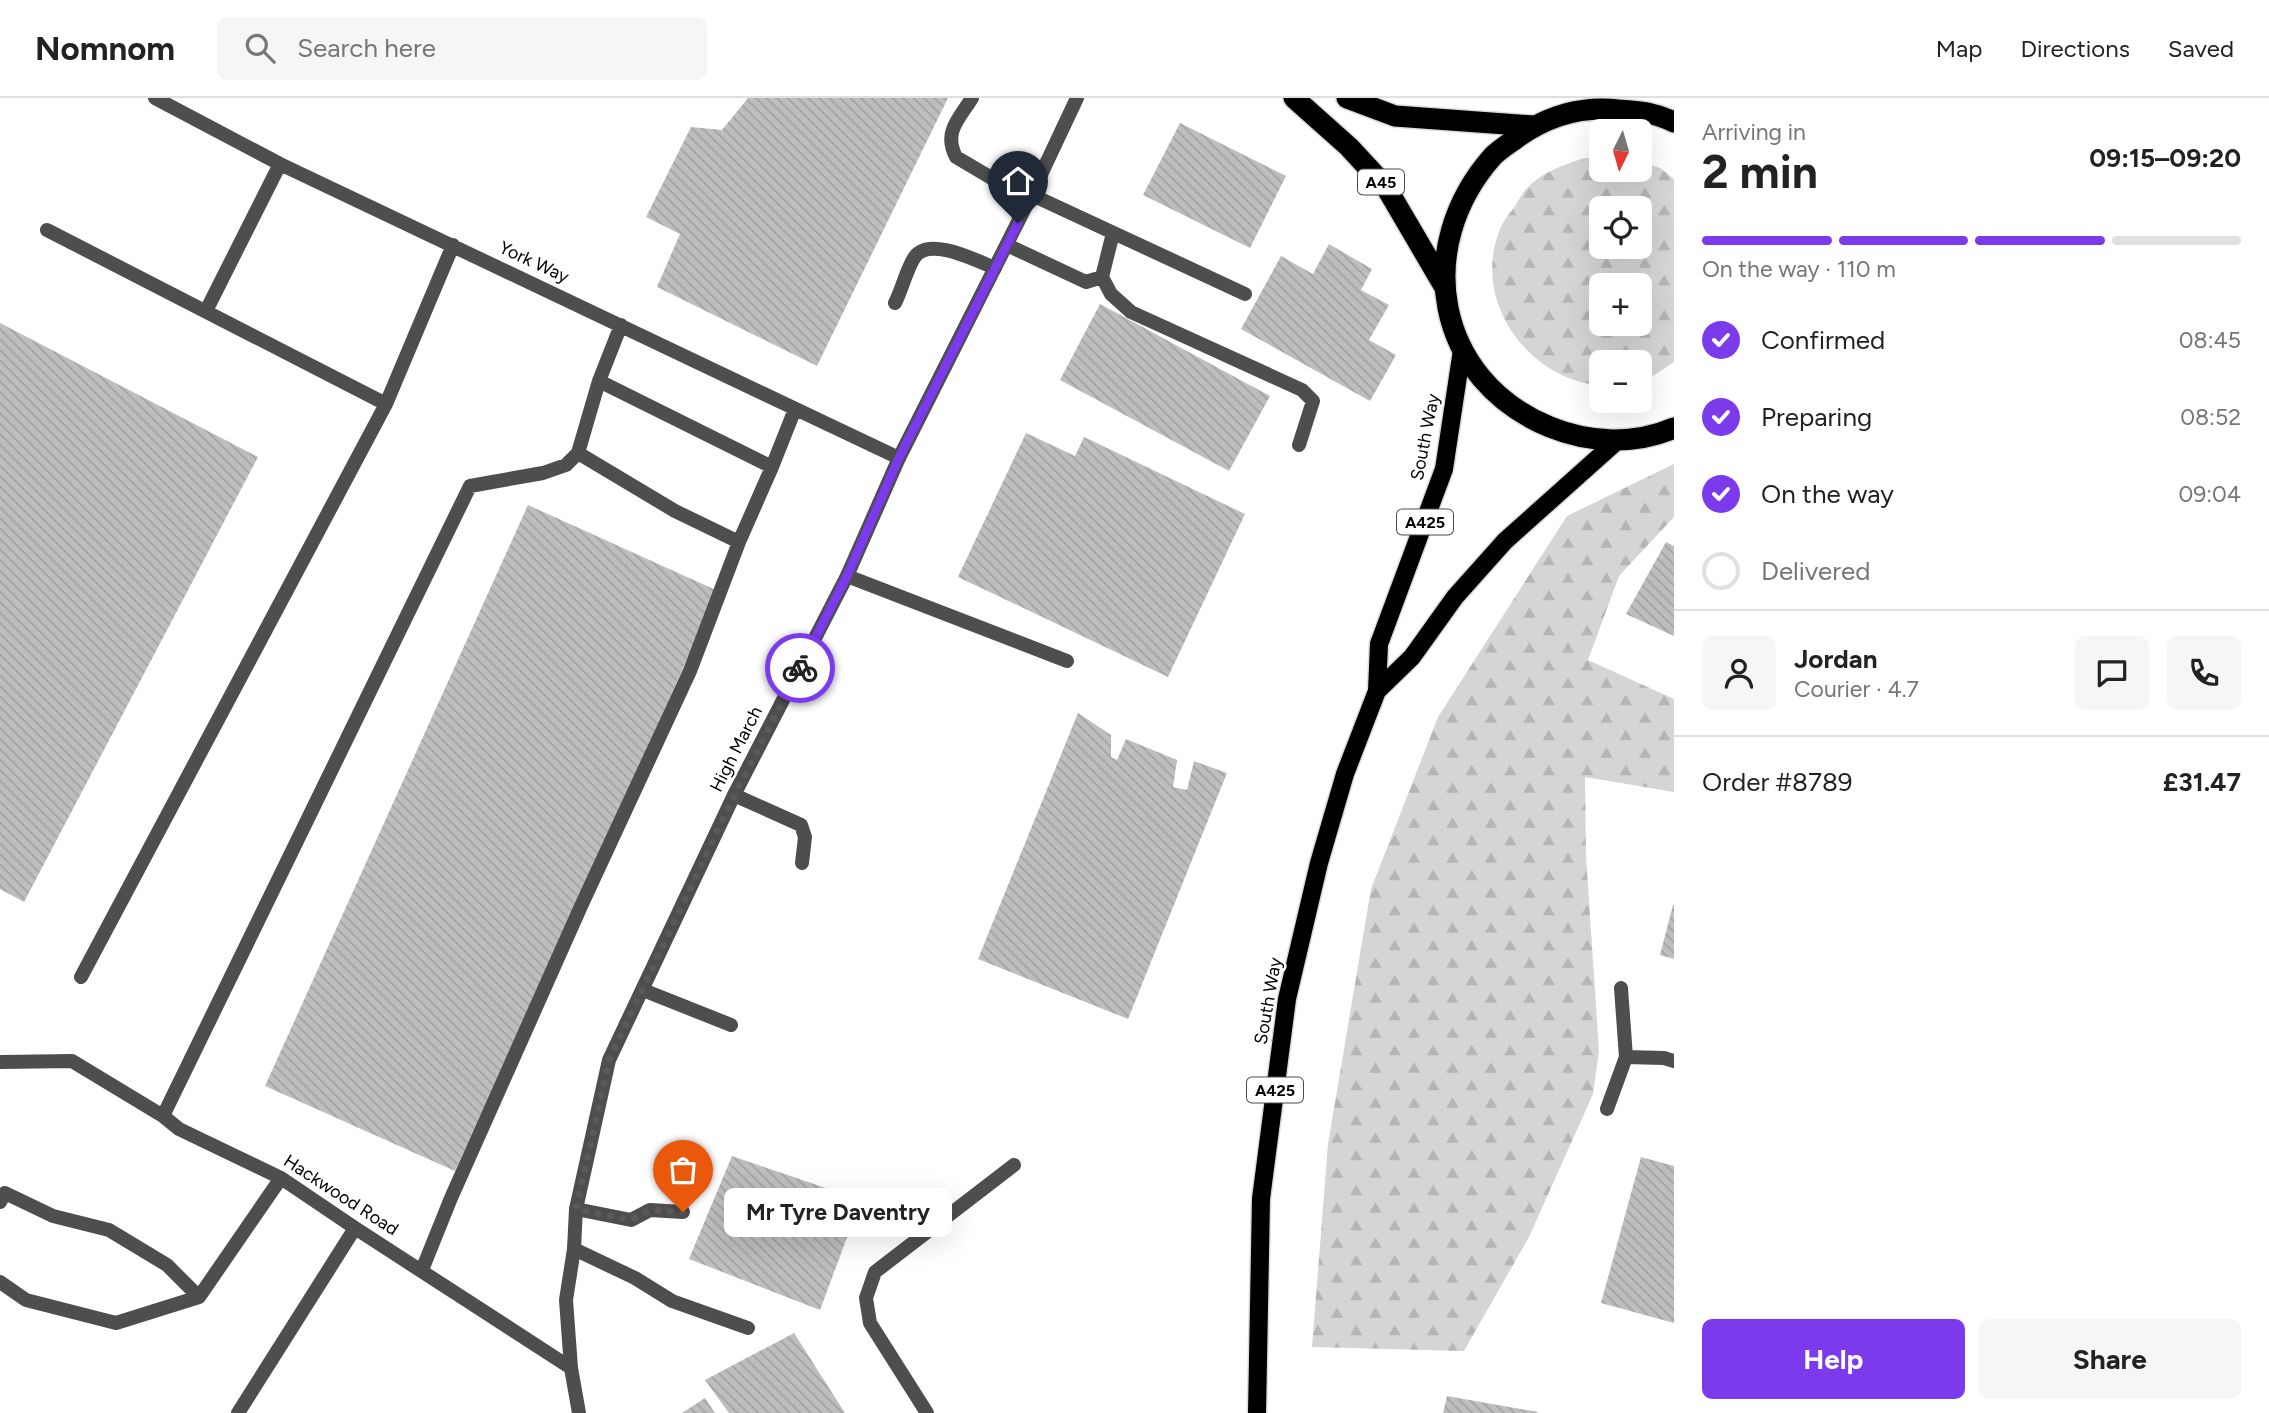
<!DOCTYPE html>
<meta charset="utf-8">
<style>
:root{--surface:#fff;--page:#f6f6f6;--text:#222;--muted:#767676;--line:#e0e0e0;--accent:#7c3aed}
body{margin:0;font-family:Figtree,sans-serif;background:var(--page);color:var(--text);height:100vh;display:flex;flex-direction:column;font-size:26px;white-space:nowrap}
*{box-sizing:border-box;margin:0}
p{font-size:23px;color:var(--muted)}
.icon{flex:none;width:38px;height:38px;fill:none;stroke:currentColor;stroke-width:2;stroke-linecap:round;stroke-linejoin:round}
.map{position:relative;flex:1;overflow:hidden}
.drawer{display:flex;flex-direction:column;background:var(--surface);width:595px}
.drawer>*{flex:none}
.needle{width:46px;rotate:185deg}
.buttons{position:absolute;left:1589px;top:21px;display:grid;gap:14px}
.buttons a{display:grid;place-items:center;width:63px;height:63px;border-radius:10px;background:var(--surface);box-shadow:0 7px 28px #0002;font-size:35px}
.pin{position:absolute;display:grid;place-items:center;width:60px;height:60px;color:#fff;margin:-72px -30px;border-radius:50% 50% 50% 0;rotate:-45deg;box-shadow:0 0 7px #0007}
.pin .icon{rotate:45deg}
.courier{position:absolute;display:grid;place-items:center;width:70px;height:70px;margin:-35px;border:5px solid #7c3aed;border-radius:50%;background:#fff;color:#222;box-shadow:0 2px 9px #0007}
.bubble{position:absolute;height:49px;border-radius:10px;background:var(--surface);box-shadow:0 7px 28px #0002;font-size:23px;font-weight:700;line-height:49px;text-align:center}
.head em{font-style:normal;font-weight:700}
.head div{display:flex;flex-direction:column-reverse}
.head{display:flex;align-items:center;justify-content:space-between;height:119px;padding:0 28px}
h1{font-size:46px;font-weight:700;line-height:52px}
.bar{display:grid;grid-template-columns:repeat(4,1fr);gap:10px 7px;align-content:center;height:84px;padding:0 28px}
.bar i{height:9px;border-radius:5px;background:var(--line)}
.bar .current{background:var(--accent)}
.bar p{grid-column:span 4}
.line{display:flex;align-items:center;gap:18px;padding:0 28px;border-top:2px solid var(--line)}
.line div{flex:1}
.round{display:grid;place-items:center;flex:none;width:74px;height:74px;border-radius:10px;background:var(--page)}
ol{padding:0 28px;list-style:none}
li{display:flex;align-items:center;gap:21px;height:77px}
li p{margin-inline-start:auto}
li .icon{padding:7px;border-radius:50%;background:var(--accent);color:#fff;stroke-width:4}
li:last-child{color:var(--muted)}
li i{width:38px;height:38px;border:4px solid var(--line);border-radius:50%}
.button{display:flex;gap:14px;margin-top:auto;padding:14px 28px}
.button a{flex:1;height:80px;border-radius:10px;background:var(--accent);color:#fff;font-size:28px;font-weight:700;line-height:80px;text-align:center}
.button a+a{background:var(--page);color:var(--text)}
header{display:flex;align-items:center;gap:42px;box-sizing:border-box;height:98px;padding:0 35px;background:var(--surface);border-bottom:2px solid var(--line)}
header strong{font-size:33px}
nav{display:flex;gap:38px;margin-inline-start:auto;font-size:24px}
.search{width:490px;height:63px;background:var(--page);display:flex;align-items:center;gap:18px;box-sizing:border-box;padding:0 24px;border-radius:10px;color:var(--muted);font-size:26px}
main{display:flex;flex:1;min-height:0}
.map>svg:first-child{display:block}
</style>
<header>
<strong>Nomnom</strong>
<div class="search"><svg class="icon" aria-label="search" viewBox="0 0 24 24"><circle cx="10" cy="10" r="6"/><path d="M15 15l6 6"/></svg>Search here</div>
<nav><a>Map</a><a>Directions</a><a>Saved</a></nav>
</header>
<main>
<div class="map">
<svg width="1674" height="1315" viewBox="0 0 1674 1315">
<defs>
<pattern id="forest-firs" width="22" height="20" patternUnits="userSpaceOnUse" patternTransform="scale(1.75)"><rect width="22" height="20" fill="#d5d5d5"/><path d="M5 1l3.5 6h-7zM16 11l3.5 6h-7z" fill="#b5b5b5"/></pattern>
<pattern id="building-back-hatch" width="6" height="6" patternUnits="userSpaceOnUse" patternTransform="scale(1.75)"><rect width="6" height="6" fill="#bebebe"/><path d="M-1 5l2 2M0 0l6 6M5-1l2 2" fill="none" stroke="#a2a2a2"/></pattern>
</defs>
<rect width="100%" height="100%" fill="#fff"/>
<path fill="url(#forest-firs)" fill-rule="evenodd" d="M1584,60H1601V72H1640V63L1660,70L1674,81V264L1653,278L1640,282V264H1601V287C1583,287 1561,278 1546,268C1502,238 1479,182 1500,131C1503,123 1510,115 1515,108C1519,102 1522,95 1527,90C1542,74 1564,67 1584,60ZM1601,110H1640V149H1601ZM1601,187H1640V226H1601Z
M1674,366V419L1619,478L1588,562L1674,601V694L1585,679L1586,758L1599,953L1593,996L1529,1139L1464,1253L1312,1249L1328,1046L1371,791L1438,619L1567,418Z"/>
<path fill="url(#building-back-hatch)" d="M748,0H948L817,268L657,189L680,136L646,119L691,29L722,32Z
M1180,25L1286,78L1250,150L1143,97Z
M1329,146L1372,171L1361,192L1389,207L1369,242L1396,257L1370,303L1241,231L1281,158L1313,176Z
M1100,206L1270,298L1229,373L1060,282Z
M0,225L258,359L24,804L0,791Z
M1026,335L1075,358L1084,339L1245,416L1168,579L958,479Z
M528,407L718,493L455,1073L265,988Z
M1666,444L1674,448V538L1626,516Z
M1078,615L1111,637V659L1117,662L1126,641L1177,662L1173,689L1187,692L1194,663L1227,675L1128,921L978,861Z
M1673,807H1674V861L1660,857Z
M732,1058L861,1102L820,1212L689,1161Z
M1641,1059L1674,1068V1225L1601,1205Z
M794,1235L845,1315H729L705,1282Z
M1447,1298L1538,1314V1315H1443Z
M705,1300L715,1315H682Z"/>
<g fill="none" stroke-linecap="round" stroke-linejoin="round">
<defs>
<path id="primary" d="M1377,593L1412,559L1455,499L1505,443L1618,342
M1257,1315L1261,1101L1287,901L1319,765L1345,676L1377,593L1379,546L1444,371L1462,252"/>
<path id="highway" d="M1294,0L1349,49L1386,89L1444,188
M1347,0L1395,18L1534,28
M1674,24C1653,14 1641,14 1618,12C1582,8 1548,18 1518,39C1510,45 1500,51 1493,58C1412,149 1435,282 1550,329C1589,345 1635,347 1674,330"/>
</defs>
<use href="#primary" stroke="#dbdbdb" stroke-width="21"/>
<use href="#highway" stroke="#dbdbdb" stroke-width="24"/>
<path stroke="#4e4e4e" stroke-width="14" d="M155,0L280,66L899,360
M972,0C959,21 943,34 956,59L1029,102
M1032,97L1245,196
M47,132L386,306
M1113,135L1102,179L1111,196L1131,214L1302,292L1313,303L1299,347
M1007,147L1086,184L1102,179
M895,205C902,191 906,173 914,160C928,137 977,163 995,170
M206,213L280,66
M599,283L772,369L795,311
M578,355L675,413L739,444L772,369
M847,478L1067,563
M734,697L801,727L805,739L802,765
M81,879L386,306L453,147
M643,892L731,927
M1626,959L1664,960L1674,963
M0,964L72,963L163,1018L179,1031L281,1080L355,1130L571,1270
M1607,1011L1626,959L1621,890
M163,1018L470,388L543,375L566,367L578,355L599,283L621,227
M0,1104L5,1095L53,1118L109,1132L167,1167L199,1199
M576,1111L631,1122L650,1112L683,1114
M574,1151L635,1180L672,1203L748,1230
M422,1172L451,1100L582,806L690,573L739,444
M0,1184L26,1202L116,1225L199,1199L281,1080
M238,1315L355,1130
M927,1315L870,1225L866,1200L875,1174L1014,1067"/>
<path stroke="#4e4e4e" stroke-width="14" d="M579,1315L571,1270L566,1202L574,1151L576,1111L609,962L734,697L847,478L899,360L1029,102L1077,0"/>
<use href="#primary" stroke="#000" stroke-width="18"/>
<use href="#highway" stroke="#000" stroke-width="21"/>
</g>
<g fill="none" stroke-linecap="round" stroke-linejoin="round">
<path stroke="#595959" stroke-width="7" stroke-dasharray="0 12.6" d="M683,1114L650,1112L631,1122L576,1111L609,962L734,698L800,570"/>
<path stroke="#7c3aed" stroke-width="9" d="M800,570L847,478L899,360L1018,125"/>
</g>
<g text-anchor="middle" stroke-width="5" stroke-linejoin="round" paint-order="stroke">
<g fill="#fff" stroke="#4c4c4c" stroke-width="2">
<rect x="1358" y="71.5" width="46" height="25" rx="5"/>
<rect x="1397" y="411.5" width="56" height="25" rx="5"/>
<rect x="1247" y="979.5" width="56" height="25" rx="5"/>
</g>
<g font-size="16" font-weight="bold" fill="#000">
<text x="1381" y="90">A45</text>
<text x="1425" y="430">A425</text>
<text x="1275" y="998">A425</text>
</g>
<g font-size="18" fill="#000" stroke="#fff">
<text transform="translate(534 164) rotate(25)" y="6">York Way</text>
<text transform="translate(1425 339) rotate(-79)" y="6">South Way</text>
<text transform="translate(736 651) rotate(-63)" y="6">High March</text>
<text transform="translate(1268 903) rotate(-80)" y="6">South Way</text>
<text transform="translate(341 1097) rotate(33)" y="6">Hackwood Road</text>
</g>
</g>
</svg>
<div class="buttons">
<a><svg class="needle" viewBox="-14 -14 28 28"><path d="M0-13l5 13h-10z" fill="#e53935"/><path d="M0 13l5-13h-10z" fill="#767676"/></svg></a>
<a><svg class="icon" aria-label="locate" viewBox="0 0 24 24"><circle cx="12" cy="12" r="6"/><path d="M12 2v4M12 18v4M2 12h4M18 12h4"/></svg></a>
<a>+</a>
<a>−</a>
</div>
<div class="pin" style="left:683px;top:1114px;background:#ea580c"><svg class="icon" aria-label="bag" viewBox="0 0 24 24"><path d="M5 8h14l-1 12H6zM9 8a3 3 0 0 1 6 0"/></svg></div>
<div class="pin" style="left:1018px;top:125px;background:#1f2937"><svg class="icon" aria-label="home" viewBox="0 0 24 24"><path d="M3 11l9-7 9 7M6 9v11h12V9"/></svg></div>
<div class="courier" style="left:800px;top:570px"><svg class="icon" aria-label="bike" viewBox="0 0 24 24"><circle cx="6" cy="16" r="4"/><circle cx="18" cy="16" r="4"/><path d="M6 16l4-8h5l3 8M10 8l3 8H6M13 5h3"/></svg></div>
<div class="bubble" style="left:724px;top:1090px;width:228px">Mr Tyre Daventry</div>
</div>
<section class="drawer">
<div class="head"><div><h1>2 min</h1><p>Arriving in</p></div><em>09:15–09:20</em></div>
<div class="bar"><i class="current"></i><i class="current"></i><i class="current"></i><i></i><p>On the way · 110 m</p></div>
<ol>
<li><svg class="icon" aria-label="check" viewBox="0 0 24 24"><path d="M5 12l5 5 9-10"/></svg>Confirmed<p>08:45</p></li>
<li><svg class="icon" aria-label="check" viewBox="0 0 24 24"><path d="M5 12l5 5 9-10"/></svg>Preparing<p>08:52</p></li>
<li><svg class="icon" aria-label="check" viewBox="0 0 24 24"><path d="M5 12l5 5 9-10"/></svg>On the way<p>09:04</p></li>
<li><i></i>Delivered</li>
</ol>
<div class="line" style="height:126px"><a class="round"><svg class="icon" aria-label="person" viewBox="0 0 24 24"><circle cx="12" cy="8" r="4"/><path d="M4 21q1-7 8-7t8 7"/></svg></a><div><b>Jordan</b><p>Courier · 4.7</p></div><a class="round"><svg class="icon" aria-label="chat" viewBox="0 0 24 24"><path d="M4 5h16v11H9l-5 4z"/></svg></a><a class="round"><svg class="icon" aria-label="phone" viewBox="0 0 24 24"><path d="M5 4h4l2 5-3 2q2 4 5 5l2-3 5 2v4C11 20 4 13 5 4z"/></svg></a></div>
<div class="line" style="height:91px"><div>Order #8789</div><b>£31.47</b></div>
<div class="button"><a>Help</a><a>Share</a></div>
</section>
</main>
